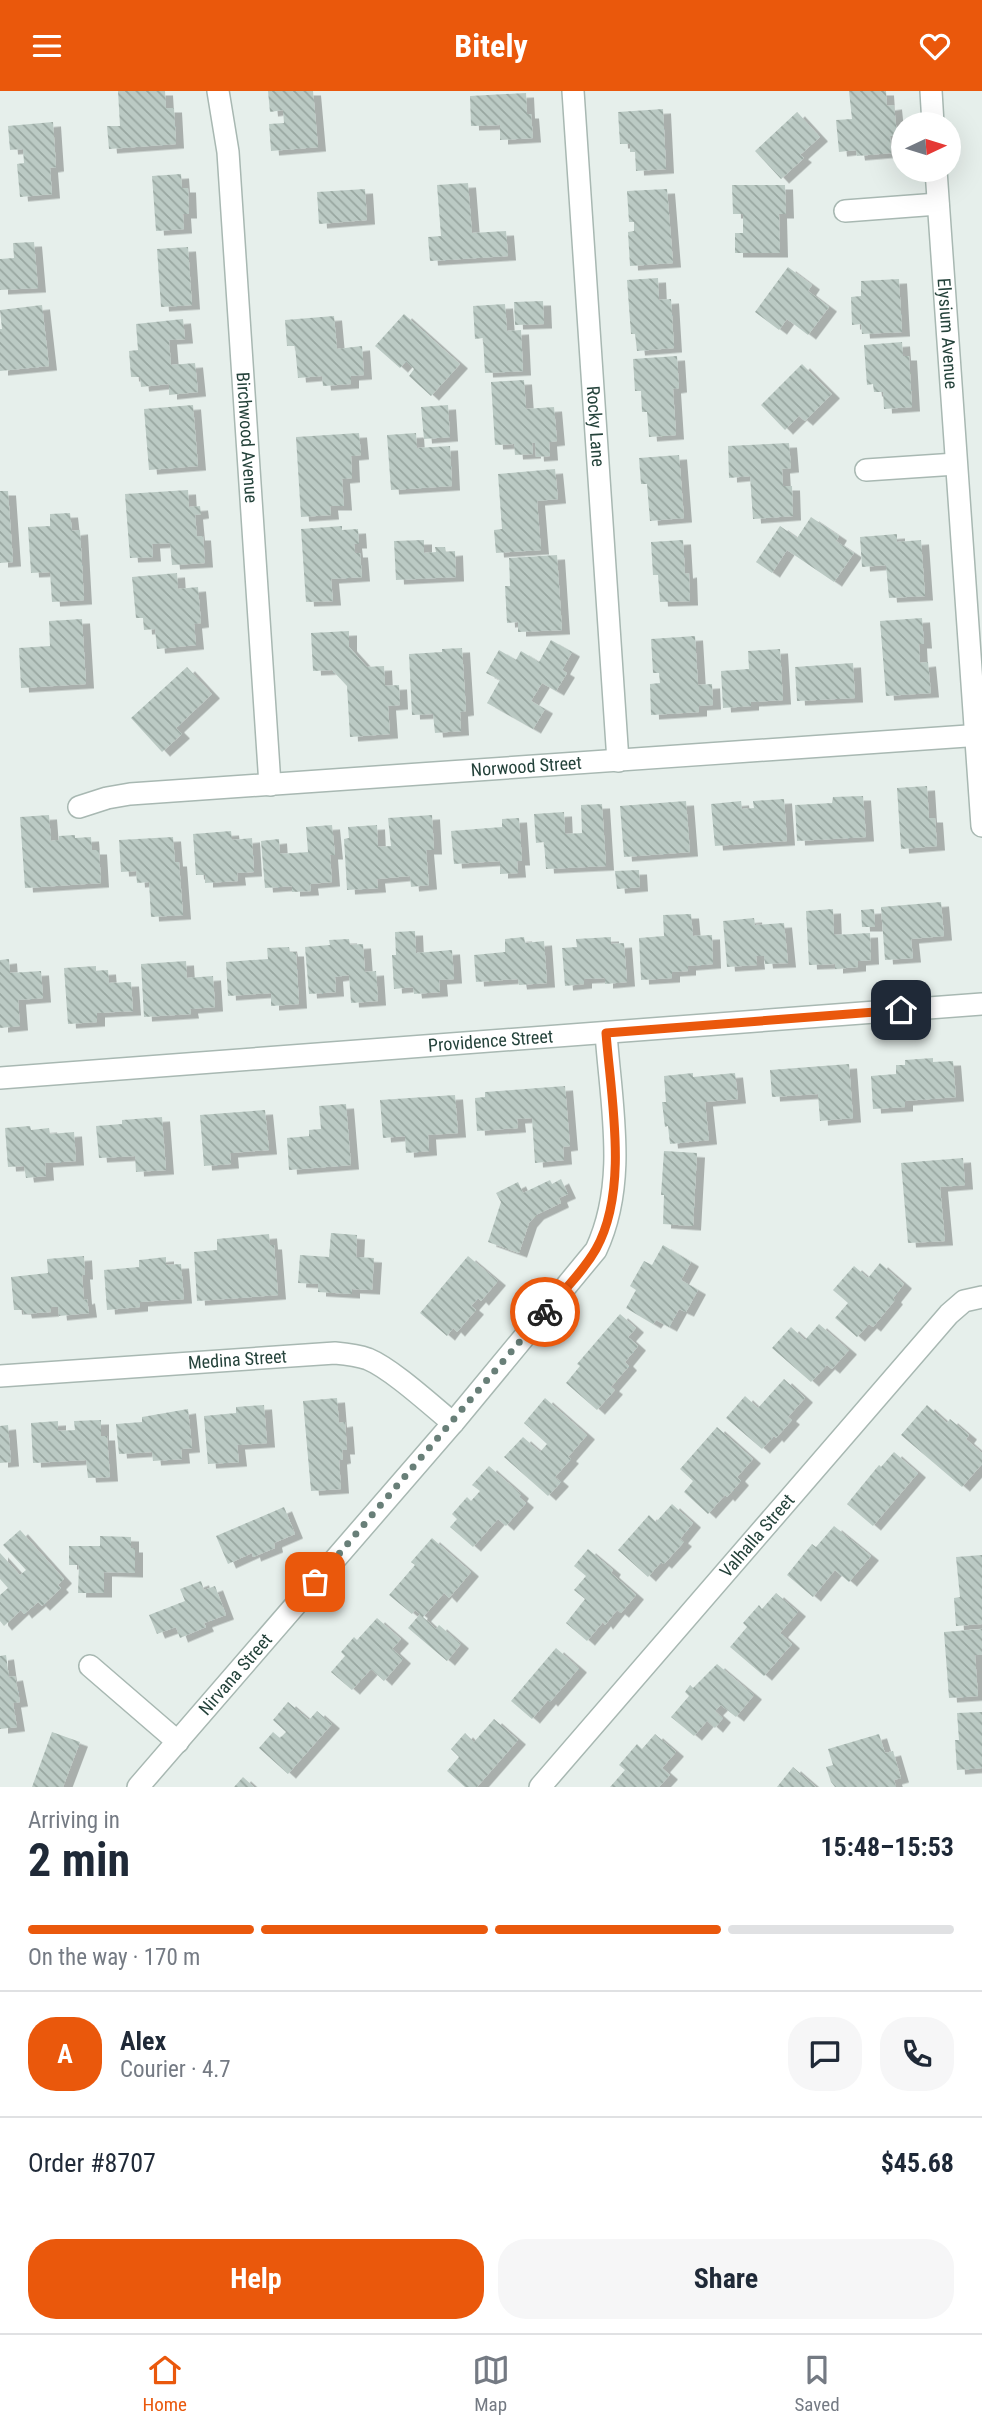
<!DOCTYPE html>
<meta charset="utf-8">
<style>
:root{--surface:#fff;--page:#f6f6f7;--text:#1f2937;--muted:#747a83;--line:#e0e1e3;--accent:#ea580c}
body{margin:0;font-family:"Roboto Condensed",sans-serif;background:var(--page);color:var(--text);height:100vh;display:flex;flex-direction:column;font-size:26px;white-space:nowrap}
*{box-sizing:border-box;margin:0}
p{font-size:23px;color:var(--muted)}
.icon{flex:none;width:38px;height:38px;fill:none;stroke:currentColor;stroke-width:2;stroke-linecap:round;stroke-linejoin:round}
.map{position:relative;height:1696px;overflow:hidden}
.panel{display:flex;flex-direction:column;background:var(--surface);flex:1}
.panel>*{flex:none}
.needle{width:46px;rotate:86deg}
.buttons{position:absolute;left:891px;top:21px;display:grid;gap:14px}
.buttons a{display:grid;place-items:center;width:70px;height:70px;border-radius:50%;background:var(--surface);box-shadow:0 7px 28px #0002;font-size:35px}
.pin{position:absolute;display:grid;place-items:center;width:60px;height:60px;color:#fff;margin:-30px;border-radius:14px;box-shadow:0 4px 10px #0006}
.courier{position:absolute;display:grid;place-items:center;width:70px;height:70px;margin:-35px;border:5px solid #ea580c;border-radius:50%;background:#fff;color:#222;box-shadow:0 2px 9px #0007}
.summary em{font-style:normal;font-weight:700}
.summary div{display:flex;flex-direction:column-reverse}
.summary{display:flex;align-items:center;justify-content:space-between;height:119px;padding:0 28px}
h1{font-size:46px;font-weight:700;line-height:52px}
.bar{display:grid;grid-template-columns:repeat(4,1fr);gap:10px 7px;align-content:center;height:84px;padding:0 28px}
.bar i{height:9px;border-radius:5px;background:var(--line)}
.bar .current{background:var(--accent)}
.bar p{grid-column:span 4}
.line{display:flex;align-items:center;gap:18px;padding:0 28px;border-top:2px solid var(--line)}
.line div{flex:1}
.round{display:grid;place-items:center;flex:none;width:74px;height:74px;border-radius:28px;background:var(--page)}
.primary-button{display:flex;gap:14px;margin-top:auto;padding:14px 28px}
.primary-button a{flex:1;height:80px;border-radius:28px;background:var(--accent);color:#fff;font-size:28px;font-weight:700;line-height:80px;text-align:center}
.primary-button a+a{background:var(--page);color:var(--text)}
header{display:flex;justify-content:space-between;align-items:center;height:91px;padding:0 28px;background:var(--accent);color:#fff;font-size:32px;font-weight:700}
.menu{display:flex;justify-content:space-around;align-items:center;height:98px;border-top:2px solid var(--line);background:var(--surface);font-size:19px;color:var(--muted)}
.menu a{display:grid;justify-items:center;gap:4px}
.menu .current{color:var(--accent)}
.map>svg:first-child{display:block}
</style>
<header><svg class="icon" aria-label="menu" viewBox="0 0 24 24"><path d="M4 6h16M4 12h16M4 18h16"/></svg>Bitely<svg class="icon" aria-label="heart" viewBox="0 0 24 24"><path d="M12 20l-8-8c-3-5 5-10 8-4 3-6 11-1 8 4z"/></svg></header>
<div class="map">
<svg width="982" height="1696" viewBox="0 0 982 1696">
<defs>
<pattern id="building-back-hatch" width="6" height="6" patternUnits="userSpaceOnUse" patternTransform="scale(1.75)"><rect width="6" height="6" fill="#bbcac4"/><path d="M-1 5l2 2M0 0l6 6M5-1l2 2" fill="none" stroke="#98a6a0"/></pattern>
<filter id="shadow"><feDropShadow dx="8" dy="4.5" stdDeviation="0" flood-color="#0004"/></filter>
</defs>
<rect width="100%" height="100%" fill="#e6efeb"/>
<path fill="url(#building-back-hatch)" filter="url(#shadow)" d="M118,0H165L166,17H174L176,53L109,58L107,35H120Z
M268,0H313L318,56L271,60L269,33L284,32L283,19L270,21Z
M849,0H886L887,15L894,14L897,44L890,45L891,62L857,65L856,59L839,61L836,29L852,28Z
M526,2L527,23H531L533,47L500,49V34L471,35L470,5Z
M663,18L666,78L636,80L635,61H630V53H620L618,21Z
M797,21L820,46L800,64L804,67L781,88L755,60Z
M53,31L56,76L50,77L52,103L20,106L17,73L24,72L23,58L10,59L8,35Z
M181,83L182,97H188L189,123H183L184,138L156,140L152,85Z
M468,92L472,142L506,140L508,165L430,170L428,146L441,145L437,94Z
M732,94H785L786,123H779L780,162H735V142H743V123H733Z
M365,98L367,129L319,133L317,101Z
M667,98L673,172L630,175L628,141L634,140V131H629L627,100Z
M34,151L38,197L0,199V168L14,167L13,152Z
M188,156L192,214L161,216L157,158Z
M788,176L812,194L808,200L829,216L808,244L787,228L779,239L755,221Z
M658,187L659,209L671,208L674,257L637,260L635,243H631L627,189Z
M899,188L902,241L862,243L861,233L852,234L851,206L861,205V190Z
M543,210L544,233L515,234L514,211Z
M505,213L507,240L521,239L523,280L485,282L483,247L475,248L473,215Z
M42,214L49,275L0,280V238H2L0,219Z
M404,223L460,273L431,305L409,285L414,278L406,270L400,277L375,255Z
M334,225L337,258L362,255L364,284L351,285V293L323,295L322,285L298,287L295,255H287L285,229Z
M183,228L185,248L169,249L171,274L195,272L198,301L169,304V293L141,296L140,286H131L129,260L138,259L136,233Z
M902,251L903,265H909L912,316L884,318L883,301H874L873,293L867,294L864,254Z
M677,265L679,297L673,298L676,344L649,346L647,321H642L641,300H635L633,268Z
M802,273L832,303L805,330L799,325L785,339L761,314Z
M524,289L526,318L554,316L557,350L549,351L550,365L536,366L535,352H532L533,363L515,364L514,353L495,354L491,291Z
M193,314L198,375L149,379L144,318Z
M448,314L450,346L424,348L421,316Z
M359,342L361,364L351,365L352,387L342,388L344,415H330L331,424L301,426L296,346Z
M416,342L417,357L450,355L452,395L391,399L387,344Z
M789,352L791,377L782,378L783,395H792L793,425L753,428L750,385L729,387L728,355Z
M679,364L684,427L650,430L647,393H641L639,367Z
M555,378L558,408L537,410L541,459L496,462L494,439L502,438L498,383Z
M188,399L189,416L200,415L201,423L195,424L197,445H203L205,472L172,474L170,452L152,453L153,466L130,467L125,403Z
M0,400H8L13,471L0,472Z
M70,422L72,440L80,439L84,509L52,511L50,481L31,482L28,436L50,435V423Z
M811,426L839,445L836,450L854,462L834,491L787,459L772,482L756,471L780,435L797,447Z
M342,435V439L358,438L359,453H354L355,462H360L362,486L331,488L333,510L306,511L301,438Z
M897,443V451L921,449L925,505L889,507L886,474L862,476L860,446Z
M424,449V462L436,461L435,456H445L446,461L455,460L456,486L396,489L394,450Z
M683,449L685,483L689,482L690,510L660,511L658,484H653L651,451Z
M557,464L562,539L518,541V531L507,532L505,495H510L509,467Z
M177,482L178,498L198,496L201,532L194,533L196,554L157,558L155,538L144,539L143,527H136L132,486Z
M922,527L924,553H919L920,572L928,571L931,602L886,605L880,530Z
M82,528L86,593L21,597L19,557L50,555L49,530Z
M349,540V556L367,576L384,575L385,595L399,594L400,614L388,615L390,643L350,646L347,595L332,579L313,580L311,542Z
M695,545L698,594L712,593L713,614L699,615V621L651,624L650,593L660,592L659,582H653L651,548Z
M551,549L572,561L562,579L567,582L556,600L542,592L531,610L545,618L533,638L487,612L500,589L486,582L499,559L516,569L521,560L539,571Z
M462,557L466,620L460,621L461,640L435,642L433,623L412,624L409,563L442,561V558Z
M780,558L783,609L751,611V615L723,617L721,580L749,578L748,560Z
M853,572L855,607L797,610L795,576Z
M187,576L212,603L176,637L182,643L162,661L131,627Z
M927,695L929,727H935L937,755L901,758L897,697Z
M863,705L866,746L797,750L795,714L832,712L833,706Z
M784,708L787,750L715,755L711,713L741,710L742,718L754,717L753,710Z
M686,710L690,761L624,766L620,715Z
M602,713L606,775L546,778L544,751L536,752L534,723L564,721L565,743L582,742L581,714Z
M49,724L51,750L59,749V745L75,744V747L91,746L92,759H99L101,792L25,797L20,726Z
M432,724L434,759H426L429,794L411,796L410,785L377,788L378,797L347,799L344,748L349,747L348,736L377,734L378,756L391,755L388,727Z
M519,727L522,770H517L518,782L500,783V770L454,773L451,740L502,736V728Z
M332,734L335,764H330L332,791L310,793L311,800L292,801V795L265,797L261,750L279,748L280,763L308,761L306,736Z
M231,740L232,749L252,747L254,781L237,782L238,790L205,792V784H196L193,743Z
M173,746L175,771H179L183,824L151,826L149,791L137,792L136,780L121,781L119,749Z
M639,779L640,796L617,798L615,780Z
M941,811L944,845L911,848L913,867L885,869L881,816Z
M833,818L834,844L870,842L871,869L858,870V876L835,878V873L809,874L806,820Z
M874,818L875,836H862L861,819Z
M691,823L693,845L712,844L713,873L688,875V880L672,881V887L641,889L639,847L664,845L663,824Z
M754,827L755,834L784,832L788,872L765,873L764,865H756L757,874L727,876L723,830Z
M415,840L416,862L452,859L454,888L439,889L440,901L414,903L413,896L394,898L392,864H396L395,841Z
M524,846L525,852L544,850L547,892L519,894L518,888L476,891L474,864L505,861V848Z
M611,846V853L624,852L627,891L605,893V887L584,888V893L565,895L562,857L577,856L576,848Z
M349,848L350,854L363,853L365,881L376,880L378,910L351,912L349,884L335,886L336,901L309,903L305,856L330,854L329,849Z
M289,856L290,861H296L299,913L271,915V902L228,905L226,871L268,868L267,857Z
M9,868L10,882L41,880L43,907L18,909L20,935L0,937V869Z
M186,870L187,887L213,885L215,916L190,918L191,923L144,926L141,873Z
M96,875V880L108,879L109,892L131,891L133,920L97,922V931L68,933L64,877Z
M933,967V971L953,970L956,1006L905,1010V1016L873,1018L871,985L896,983V974H905V969Z
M849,973L853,1027L820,1030L818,1003L772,1006L770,979Z
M693,982V986L735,982L738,1008L705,1011L709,1049L670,1053L668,1035L665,1036L662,1011H666L664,985Z
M565,995L570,1055L563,1056L564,1069L535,1072L532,1027L517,1028L518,1037L477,1040L475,1007L485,1006V1001Z
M455,1004L458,1042L428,1044L429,1060L406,1062L405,1045L383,1047L380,1009Z
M346,1013L351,1074L289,1079L287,1047L309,1045V1039L321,1038L319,1015Z
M265,1019L269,1059L230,1062L231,1073L204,1075L200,1024Z
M162,1026L166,1079L136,1081L135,1065L99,1067L96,1035L122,1033V1029Z
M30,1035L31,1039L49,1037L50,1043L74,1041L76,1070L45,1072L46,1085L26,1087L24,1075L8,1076L5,1037Z
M664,1060L697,1062L693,1135L663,1133L664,1104H661Z
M963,1067L965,1094L940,1096L945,1150L908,1152L901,1072Z
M561,1088L568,1103L559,1107L561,1112L536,1124L529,1132L519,1162L488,1151L501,1111L496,1102L518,1091L523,1102L550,1089L552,1093Z
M331,1142L357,1144L356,1166L374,1167L372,1199L352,1198V1203L318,1201V1193L298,1192L300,1164L329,1166Z
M269,1143L270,1154H274L278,1204L197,1210L194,1161L217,1159V1148Z
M663,1154L691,1171L681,1189L698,1199L686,1221L679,1218L669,1236L656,1229L653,1233L626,1217L636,1199L630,1195L644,1170L652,1174Z
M84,1165L85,1184H82L84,1209L87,1208L89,1222L59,1225L58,1216H51V1221L24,1223L23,1219H14L11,1186L48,1182L47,1168Z
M468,1165L498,1190L481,1210L478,1207L471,1215L476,1219L457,1241L453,1237L447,1245L420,1222Z
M166,1166V1174L181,1173L184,1208L140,1211V1216L107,1219L104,1179L139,1176V1169Z
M880,1172L904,1193L893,1207L895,1209L873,1236L869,1233L857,1246L835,1227L848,1212L833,1199L854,1175L868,1187Z
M620,1223L636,1237L628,1246L638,1255L625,1271L629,1275L611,1296L615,1299L597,1319L566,1292L580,1275L577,1273Z
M819,1233L849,1259L832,1278L827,1274L811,1291L772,1257L791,1236L805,1249Z
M784,1288L805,1307L788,1326L792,1329L776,1347L774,1345L762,1358L726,1327L745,1305L758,1317Z
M337,1307L339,1332L345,1331L347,1359H342L343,1368L339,1369L341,1398L311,1400L303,1310Z
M545,1307L587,1344L568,1366L571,1368L555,1386L561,1391L548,1405L504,1366L523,1346L540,1361L547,1353L524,1332Z
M264,1314L267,1352L237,1354L239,1371L208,1373L204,1325L236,1322V1316Z
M927,1314L947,1332L950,1328L969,1344L966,1348L982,1362V1373L962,1396L901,1344Z
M188,1318L192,1357L181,1358L182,1368L153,1370L152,1361L119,1363L116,1333L142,1331V1326Z
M101,1329V1345H107L110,1386L88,1387L86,1369L33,1372L31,1332L58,1330V1340L75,1339L74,1330Z
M8,1334L11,1371L0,1372V1335Z
M717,1336L753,1368L737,1386L741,1390L727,1406L725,1404L708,1423L684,1401L693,1390L680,1378Z
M894,1361L918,1382L873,1435L847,1413L879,1374L881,1376Z
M489,1375L521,1403L519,1406L526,1412L506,1435L498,1428L473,1456L450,1436L457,1428L452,1423L467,1406L471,1410L480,1400L472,1394Z
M672,1413L693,1432L680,1448L684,1451L664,1473L661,1471L648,1486L618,1459L649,1424L656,1431Z
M284,1416L295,1443L274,1452L275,1457L253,1466L252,1462L228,1473L216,1445Z
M834,1435L871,1465L849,1491L835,1479L813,1506L787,1484L812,1453L816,1456Z
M20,1439L64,1488L58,1494L61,1497L42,1515L38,1511L24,1523L21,1519L4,1535L0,1530V1504L8,1497L0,1488V1462L20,1484L26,1479L3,1454Z
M100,1445L131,1446V1457H135V1482L104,1481V1502H78L79,1474H69V1455H100Z
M432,1447L471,1481L449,1507L444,1502L423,1526L436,1538L439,1534L461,1553L447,1570L408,1537L420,1523L415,1519L412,1523L389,1504L415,1474L411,1471Z
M588,1458L613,1479L611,1482L636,1504L621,1522L617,1519L605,1534L603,1531L587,1550L566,1532L585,1508L574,1499L586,1485L574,1475Z
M982,1464V1533L956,1535L954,1507L960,1506L956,1466Z
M201,1490L204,1499L215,1495L226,1524L204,1532L206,1536L180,1547L176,1536L157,1543L149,1524L185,1510L180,1498Z
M776,1502L798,1521L780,1542L792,1553L764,1585L730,1556L747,1536L743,1532L759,1514L762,1518Z
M377,1527L401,1548L392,1558L403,1568L384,1590L371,1578L352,1599L331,1581L345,1565L341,1561L354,1546L357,1549Z
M982,1538V1564H975L978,1605L949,1607L944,1541Z
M556,1557L579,1577L550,1611L548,1609L532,1628L511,1610Z
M6,1564L9,1586L15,1585L20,1611L13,1612L17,1636L0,1638V1565Z
M717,1573L754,1604L736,1626L721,1614L715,1620L723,1627L715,1637L707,1630L694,1645L671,1626L689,1605L685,1601L690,1594L693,1597Z
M288,1611L309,1629L317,1620L332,1633L288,1683L259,1657L273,1641L280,1647L286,1641L273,1629Z
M982,1621V1677L957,1679L955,1649H959L957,1622Z
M494,1628L518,1649L477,1696H465L447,1680L459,1666L451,1658L465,1642L474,1651Z
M52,1641L80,1651L63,1696H32Z
M655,1643L676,1661L662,1677L670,1684L659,1696H610L625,1679L619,1674L637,1653L642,1658Z
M879,1643L885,1662L893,1660L901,1687L894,1689L896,1696H835L831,1691L826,1676L833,1674L828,1658Z
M793,1676L816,1696H777Z
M243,1686L254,1696H234Z"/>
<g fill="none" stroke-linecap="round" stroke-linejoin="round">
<defs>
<g id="street">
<path id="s1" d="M218,0L228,61L270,694"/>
<path id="s2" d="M573,0L618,670"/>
<path d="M931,0L933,33"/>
<path id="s3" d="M936,79L982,735"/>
<path d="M845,120L938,113"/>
<path d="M866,379L956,373"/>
<path id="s4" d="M79,716L107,707L130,703L982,644"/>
<path id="s5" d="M0,987L982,913"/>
<path id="s6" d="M0,1285L335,1262C346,1263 357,1264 368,1268C392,1278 431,1314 453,1332"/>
<path d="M90,1575L178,1651"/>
<path id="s7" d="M138,1696L453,1332L596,1159C628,1091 611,1014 606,942"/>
<path id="s8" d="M540,1696L949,1223L964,1210L982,1206"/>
</g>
</defs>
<use href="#street" stroke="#a8b8b2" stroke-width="24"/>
<use href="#street" stroke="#fff" stroke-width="21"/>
</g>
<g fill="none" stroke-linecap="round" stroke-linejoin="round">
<path stroke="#687f78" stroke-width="7" stroke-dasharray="0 12.6" d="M315,1491L545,1221"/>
<path stroke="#ea580c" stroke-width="9" d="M545,1221C562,1201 583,1181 596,1158C629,1099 611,1007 606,942L901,919"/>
</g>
<g text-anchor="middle" stroke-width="5" stroke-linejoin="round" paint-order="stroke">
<g font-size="18" fill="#24423a" stroke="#f7fbf9">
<text dy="6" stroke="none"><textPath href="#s3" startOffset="164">Elysium Avenue</textPath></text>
<text dy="6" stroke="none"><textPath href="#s2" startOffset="336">Rocky Lane</textPath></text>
<text dy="6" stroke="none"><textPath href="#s1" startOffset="348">Birchwood Avenue</textPath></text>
<text dy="6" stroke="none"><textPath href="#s4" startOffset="450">Norwood Street</textPath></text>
<text dy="6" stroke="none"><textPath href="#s5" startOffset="492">Providence Street</textPath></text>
<text dy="6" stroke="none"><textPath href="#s6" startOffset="238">Medina Street</textPath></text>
<text dy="6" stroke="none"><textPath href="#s8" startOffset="332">Valhalla Street</textPath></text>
<text dy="6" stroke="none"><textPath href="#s7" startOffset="149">Nirvana Street</textPath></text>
</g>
</g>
</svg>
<div class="buttons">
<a><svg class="needle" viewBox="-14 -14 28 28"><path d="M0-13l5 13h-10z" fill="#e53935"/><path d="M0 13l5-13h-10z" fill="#747a83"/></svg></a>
</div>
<div class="pin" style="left:315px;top:1491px;background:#ea580c"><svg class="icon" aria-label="bag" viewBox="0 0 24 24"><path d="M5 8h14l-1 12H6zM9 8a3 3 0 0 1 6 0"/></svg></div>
<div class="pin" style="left:901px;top:919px;background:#1f2937"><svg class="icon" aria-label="home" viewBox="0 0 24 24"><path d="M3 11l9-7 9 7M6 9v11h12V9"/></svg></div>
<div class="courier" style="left:545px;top:1221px"><svg class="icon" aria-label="bike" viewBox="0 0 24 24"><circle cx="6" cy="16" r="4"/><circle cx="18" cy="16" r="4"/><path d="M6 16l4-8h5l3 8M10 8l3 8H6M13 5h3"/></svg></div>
</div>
<section class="panel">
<div class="summary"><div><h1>2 min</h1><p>Arriving in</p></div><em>15:48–15:53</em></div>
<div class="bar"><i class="current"></i><i class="current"></i><i class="current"></i><i></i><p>On the way · 170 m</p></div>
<div class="line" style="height:126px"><b class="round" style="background:var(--accent);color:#fff">A</b><div><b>Alex</b><p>Courier · 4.7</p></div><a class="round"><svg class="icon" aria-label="chat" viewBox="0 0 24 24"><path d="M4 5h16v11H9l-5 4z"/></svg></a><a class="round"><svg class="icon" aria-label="phone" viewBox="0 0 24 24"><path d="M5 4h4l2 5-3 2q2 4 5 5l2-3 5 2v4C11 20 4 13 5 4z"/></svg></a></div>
<div class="line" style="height:91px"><div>Order #8707</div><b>$45.68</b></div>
<div class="primary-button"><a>Help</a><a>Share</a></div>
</section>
<nav class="menu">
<a class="current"><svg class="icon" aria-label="home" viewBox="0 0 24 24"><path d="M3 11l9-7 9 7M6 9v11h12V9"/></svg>Home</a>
<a><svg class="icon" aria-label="map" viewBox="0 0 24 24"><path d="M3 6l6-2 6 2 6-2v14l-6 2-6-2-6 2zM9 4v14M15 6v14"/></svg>Map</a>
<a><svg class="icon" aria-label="saved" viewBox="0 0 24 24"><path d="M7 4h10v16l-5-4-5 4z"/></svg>Saved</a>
</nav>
